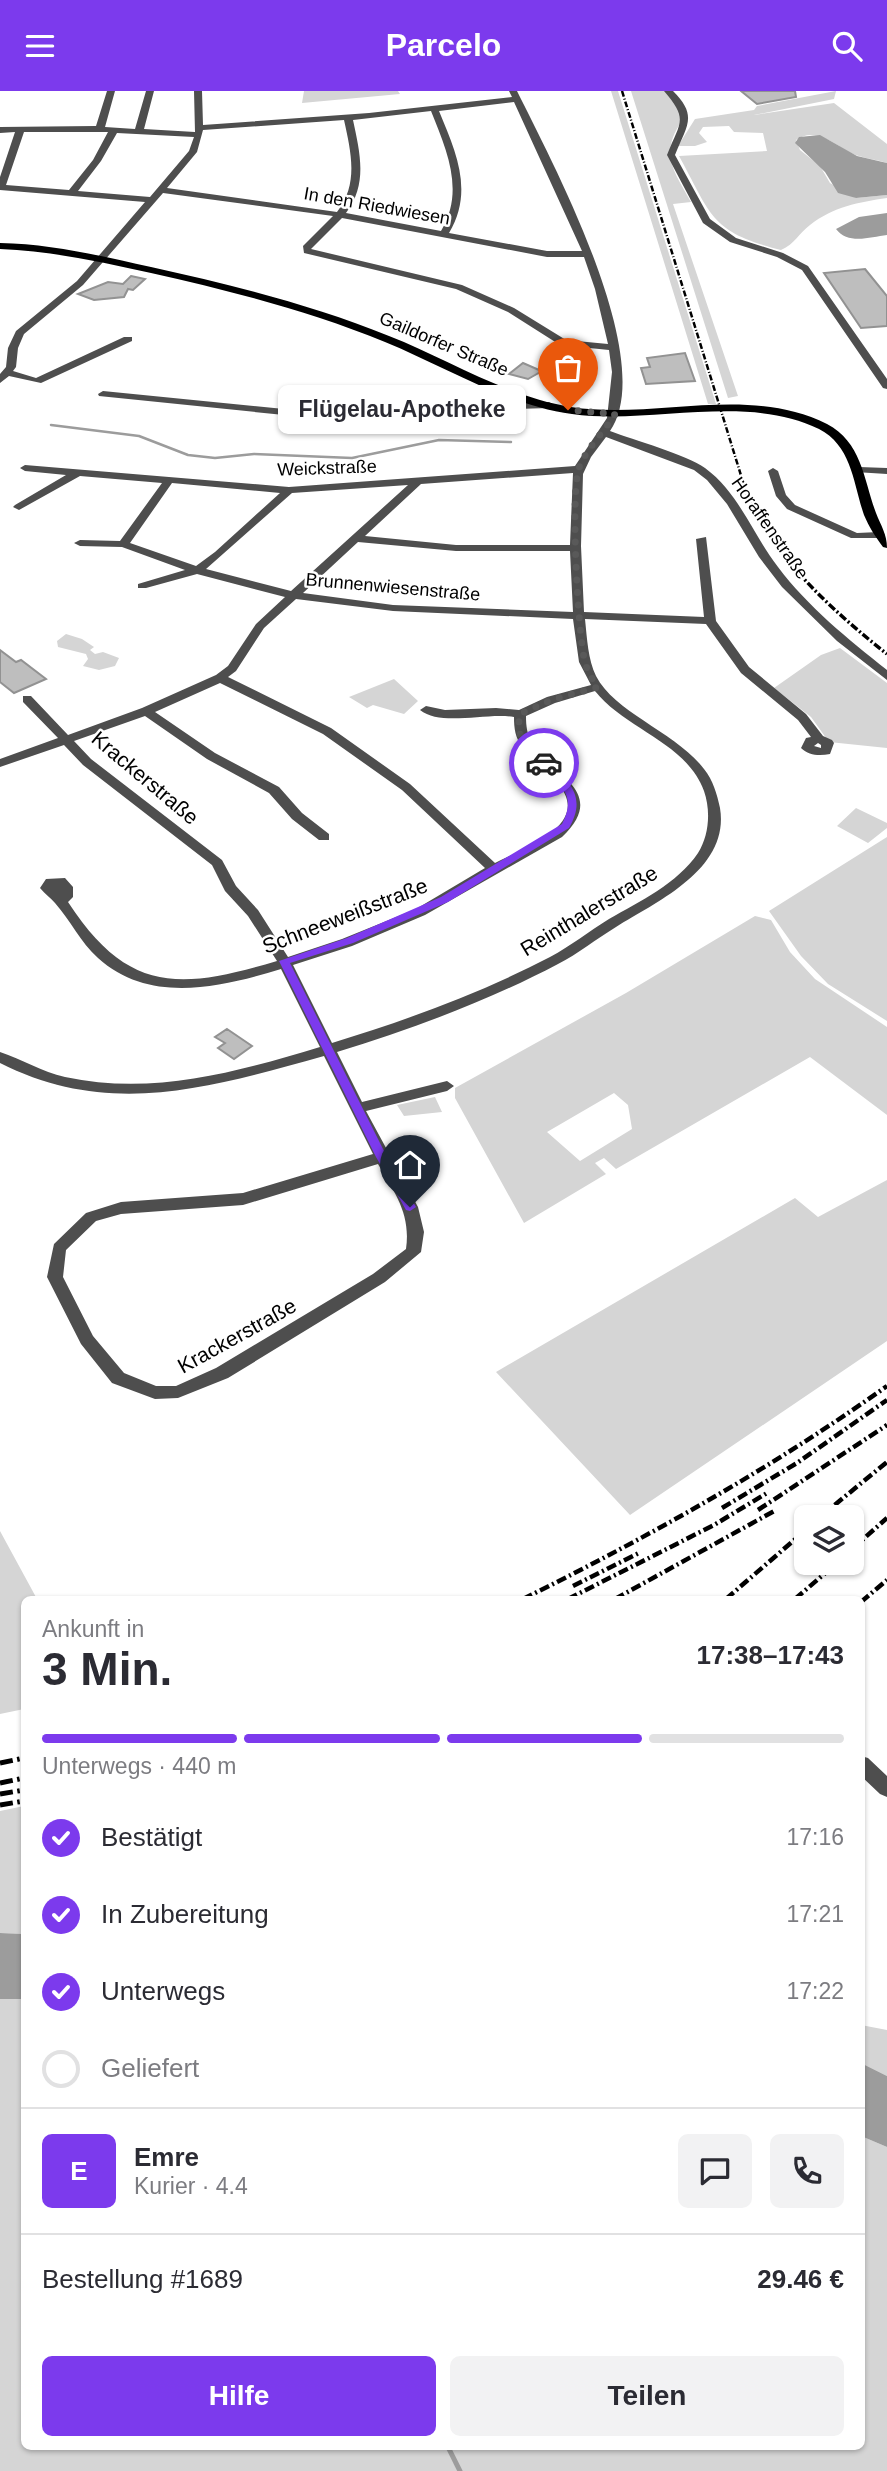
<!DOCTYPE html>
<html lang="de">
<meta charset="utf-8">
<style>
:root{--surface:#fff;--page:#f2f2f3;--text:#2b2b33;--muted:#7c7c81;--line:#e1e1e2;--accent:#7c3aed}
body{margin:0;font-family:Arial,sans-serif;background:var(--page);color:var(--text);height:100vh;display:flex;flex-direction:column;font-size:26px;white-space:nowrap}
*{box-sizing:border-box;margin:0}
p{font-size:23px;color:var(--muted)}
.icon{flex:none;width:38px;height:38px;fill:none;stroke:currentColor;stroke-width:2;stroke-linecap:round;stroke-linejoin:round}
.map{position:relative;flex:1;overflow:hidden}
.panel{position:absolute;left:21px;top:1505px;width:844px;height:854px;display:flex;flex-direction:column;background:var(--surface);border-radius:10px;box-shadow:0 2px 5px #0004}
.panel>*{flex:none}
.buttons{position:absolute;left:794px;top:1414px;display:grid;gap:14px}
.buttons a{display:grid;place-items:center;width:70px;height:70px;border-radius:10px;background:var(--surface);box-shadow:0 2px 5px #0004;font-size:35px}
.pin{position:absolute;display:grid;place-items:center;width:60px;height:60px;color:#fff;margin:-72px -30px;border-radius:50% 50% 50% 0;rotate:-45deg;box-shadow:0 0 7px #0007}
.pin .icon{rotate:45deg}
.courier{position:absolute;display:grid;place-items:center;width:70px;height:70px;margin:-35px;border:5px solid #7c3aed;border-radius:50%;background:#fff;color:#222;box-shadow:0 2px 9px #0007}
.bubble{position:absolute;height:49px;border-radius:10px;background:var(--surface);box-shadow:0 2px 5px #0004;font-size:23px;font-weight:700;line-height:49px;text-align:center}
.headline em{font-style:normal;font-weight:700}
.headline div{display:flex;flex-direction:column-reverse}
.headline{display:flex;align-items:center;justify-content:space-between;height:119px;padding:0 21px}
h1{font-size:46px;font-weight:700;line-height:52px}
.bar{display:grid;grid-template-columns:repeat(4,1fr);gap:10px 7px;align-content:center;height:84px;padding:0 21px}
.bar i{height:9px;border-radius:5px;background:var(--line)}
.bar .current{background:var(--accent)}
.bar p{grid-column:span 4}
.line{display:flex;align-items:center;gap:18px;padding:0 21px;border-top:2px solid var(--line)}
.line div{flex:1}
.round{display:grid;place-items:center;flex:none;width:74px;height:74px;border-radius:10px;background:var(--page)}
ol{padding:0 21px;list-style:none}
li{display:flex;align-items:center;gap:21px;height:77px}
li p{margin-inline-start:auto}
li .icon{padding:7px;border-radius:50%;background:var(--accent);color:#fff;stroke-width:4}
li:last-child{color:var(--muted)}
li i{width:38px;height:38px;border:4px solid var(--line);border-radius:50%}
.primary-button{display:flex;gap:14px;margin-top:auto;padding:14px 21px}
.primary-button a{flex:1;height:80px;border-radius:10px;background:var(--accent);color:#fff;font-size:28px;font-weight:700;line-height:80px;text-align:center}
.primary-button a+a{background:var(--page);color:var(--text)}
header{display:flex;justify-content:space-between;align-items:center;height:91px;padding:0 21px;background:var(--accent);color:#fff;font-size:32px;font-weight:700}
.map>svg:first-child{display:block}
</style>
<header><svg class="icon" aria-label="menu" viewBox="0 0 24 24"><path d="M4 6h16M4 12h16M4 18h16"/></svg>Parcelo<svg class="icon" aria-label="search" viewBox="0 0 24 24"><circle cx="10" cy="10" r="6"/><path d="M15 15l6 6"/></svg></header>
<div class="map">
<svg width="887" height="2380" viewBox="0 0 887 2380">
<rect width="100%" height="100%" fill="#fff"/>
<path fill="#d5d5d5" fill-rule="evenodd" d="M304,0H398L400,3L302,12Z
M611,0H618L716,313H708Z
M631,0H665L676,11L682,30C659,62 674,81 691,111L673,113L738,305L728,307Z
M836,0L834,8L754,24L834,12L887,53V72C878,69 868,68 859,65C840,60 818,33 796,49L800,59L820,75L830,92L856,107L887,104V107C859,111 833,116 810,134C799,142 795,153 781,159C710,141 712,125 679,65L767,60L763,42L734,41L729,35L703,36L699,42L707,51L695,55H678L695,28L754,19L757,15Z
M66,543L82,548L94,556L90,559L95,563L103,561L119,567L115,575L99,579L83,575L88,568L86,563L58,556L57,550Z
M840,557L887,592V657L829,651L811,626L774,597L821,564Z
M394,588L418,610L404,623L373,614L367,617L349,606Z
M856,717L887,732V737L868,752L837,735Z
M887,746V930L828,893L801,865L769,820Z
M755,825L771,829L790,861L815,888L887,936V1024L810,966L616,1078L604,1067L595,1072L606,1083L524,1132L455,1007V997L626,902ZM614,1002L628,1014L632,1038L580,1070L547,1041Z
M435,1006L442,1021L404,1025L397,1014Z
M887,1089V1250L630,1424L496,1281L795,1107L818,1126Z
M0,1440L37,1508H24V1618L0,1623Z
M24,1715V1843L0,1842V1720Z
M0,1908H24V2356H861V2045L887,2056V2380H0Z
M861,1934L887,1939V1985L861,1972Z"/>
<path fill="#9c9c9c" d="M820,44L857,65L887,72V104L856,107L838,102L825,81L795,52L799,46Z
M887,122V144C870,146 848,154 836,138L859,126Z
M0,1842L24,1843V1908H0Z
M861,1972L887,1985V2056L861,2045Z"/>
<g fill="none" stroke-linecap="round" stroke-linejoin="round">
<path stroke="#9c9c9c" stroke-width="2.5" d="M51,334L139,345L188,364L215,367L254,363L352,367L439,349L511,351"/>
<path stroke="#9c9c9c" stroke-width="5" d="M448,2356L460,2380"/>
</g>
<path fill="#bebebe" stroke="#929292" stroke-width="2" d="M741,0H795L796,6L757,13Z
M865,178L887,205V235L861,237L824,182Z
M131,185L145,188L133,199L128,198L124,206L94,209L78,203L108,191L123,193Z
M685,262L695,290L646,293L641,277L650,276L647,267Z
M523,272L539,279L542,280L528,288L509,283Z
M0,559L16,571L21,569L46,588L14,602L0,591Z
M227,938L252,955L234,968L218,957L225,952L215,946Z"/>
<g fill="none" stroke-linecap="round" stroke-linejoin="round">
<path fill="#4e4e4e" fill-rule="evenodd" d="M107,0H115L105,36L135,38L146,0H154L144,38L195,41L194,0H202L203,34L369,22L512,6L509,0H517C551,69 659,269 610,340C634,349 687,364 705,377C739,402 753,444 778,476C808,516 848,548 887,579V589L837,550L782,496L759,466L727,413L707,389L694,379L606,346L591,366L583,383L581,455L584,521L704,526L696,448L706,446L716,530L749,576L806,623L823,645L832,649L834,652L830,663C820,665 809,665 801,657L806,647L811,646L798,629L741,582L706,533L585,528C587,547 588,569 596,585C615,622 677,642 704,678C713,689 717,703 720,717C730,778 658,810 616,836C596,848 578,863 558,873C488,910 412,938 337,961L362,1011L447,990L454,995L447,1000L366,1020L418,1116L424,1141L421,1161L385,1191L228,1287L178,1307L155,1308L112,1292L81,1253L47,1186L54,1153L86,1122L121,1111L243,1102L373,1063L324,965C213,996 110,1028 0,972V961C22,968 42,981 65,986C153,1005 237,981 320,956L281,878C221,896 150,914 98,867C80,851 71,830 55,812C51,807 45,803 40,797L46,788L65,787L73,796V806L68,811C128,903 180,899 277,870L248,825L225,800L212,774L83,674L64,654L0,676V668L58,647L23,611V605H31L68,644L142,617L216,584L228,575L256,533L285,506L197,483L146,497H138V493L185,479L122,456L80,455L74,452L80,449L120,450L162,392L80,385L19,419L13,416L15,414L66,384L25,380L20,377L25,374L289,396L575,375L607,327L612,281L609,259L560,254L508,221L456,198L304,162L303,155L333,125L163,102L83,194L24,243L18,257L16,276L13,280L36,287L124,246H132V250L41,292L9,285L0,292V283L6,276L8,257L16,240L77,190L145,111L0,99V86L15,41L0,42V36L96,35ZM514,11L582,160H547L449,142C474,100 456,61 439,20ZM431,20C447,60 465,100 441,140L346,122C368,93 360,62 353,29ZM344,29C351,61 359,93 337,121L167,97L197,61L203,39ZM24,41H108L93,69L69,99L6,94ZM117,42L194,46L189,60L150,106L78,100L101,70ZM342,127L547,166H584L595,198L608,253L566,249L514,217L462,194L311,158ZM573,382L570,454H456L365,445L421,393ZM172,392L280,402L215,461L196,475L130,452ZM408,394L291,500L206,478L292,402ZM358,451L456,460H570L573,521L393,514L303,502ZM296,508L393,520L573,528L579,571L591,594L547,606L519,619L496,617L445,619L426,615L420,619C441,636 487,621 514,626C514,637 515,647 523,657C541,681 593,706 553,740C536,754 515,762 495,772L410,693L331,637L228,586L236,580L264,537ZM220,592L323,643L402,699L485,777L416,818L342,848L288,866L258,819L236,795L222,769L91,668L74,650L145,625L207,668L269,702L292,728L319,749H329V743L302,722L279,696L215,662L155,621ZM595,600C626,639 686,651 704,700C711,720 709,745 698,762C677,793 640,810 609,828C589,840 571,855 550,866C481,902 407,929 332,952L293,874L352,855L425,824L562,746C609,701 553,685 532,652C527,643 526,635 526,625L555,612ZM818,652L821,654V657L814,655ZM378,1073C395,1102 411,1123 406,1158L373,1183L216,1277L176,1295H156L124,1282L93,1245L63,1186L66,1159L96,1130L121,1123L243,1114Z
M664,0H673C698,25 687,34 675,64L710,128L736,147L783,162L808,175L887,288V298L883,297L802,179L777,166L730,151L703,132L667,64C680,31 689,29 664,0Z
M103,300L294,319L549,311L554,314L549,317L294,325L99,305L98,303Z
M859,376L887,377V383L855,381L854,379Z
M773,377L778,380L786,404L795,414L857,442L879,441L885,444L879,447H851L787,418L776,405L768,380Z
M861,1665L868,1667L887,1685V1706L880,1703L861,1685Z"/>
<path fill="#000" fill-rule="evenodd" d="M0,152C52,153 101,165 151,176C232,194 312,214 389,245C448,268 507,306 571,316C655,329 748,293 827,333C862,351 864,390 876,422C881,435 887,443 887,457L883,456C875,445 869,436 864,424C853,392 852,355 819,338C746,302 651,334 572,323C506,314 446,276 385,251C309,220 231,200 151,182C101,171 52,160 0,158Z"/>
<path stroke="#000" stroke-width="2.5" stroke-dasharray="6 2 1 2" stroke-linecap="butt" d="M622,0L744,394"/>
<path stroke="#000" stroke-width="3.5" stroke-dasharray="8 2.5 2 2.5" stroke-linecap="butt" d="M743,392C764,459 834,521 887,563"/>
<path stroke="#000" stroke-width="4.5" stroke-dasharray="10 3.5 2 3.5" stroke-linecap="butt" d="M722,1417L797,1372L887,1309
M758,1419L887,1334
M820,1426L887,1371
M852,1458L887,1427
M573,1495L639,1462
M523,1508C650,1445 772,1377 887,1295
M568,1508L714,1434L767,1402
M615,1508L776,1419
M726,1508L807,1438
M795,1508L837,1472
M861,1511L887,1489"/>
<path stroke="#000" stroke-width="5" stroke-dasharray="13 4.5 2.5 4.5" stroke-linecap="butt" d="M0,1672L24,1667
M0,1692L24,1687
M0,1703L24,1699
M0,1714L24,1710"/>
</g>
<path fill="#7c3aed" d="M541,670H548C570,691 587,706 569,737L448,811L353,852L290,872L387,1066L416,1116L410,1120L406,1119L376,1066L279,870L347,847L441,806L562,733C582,694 545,691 541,670Z"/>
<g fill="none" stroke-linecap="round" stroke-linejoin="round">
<path stroke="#595959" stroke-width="7" stroke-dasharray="0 12.6" d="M544,672C527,657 515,647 520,623L551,609L598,596C592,588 588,581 585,572C578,543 570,403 579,377C586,358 604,341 615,323L568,319"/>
</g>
<g text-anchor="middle" stroke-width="5" stroke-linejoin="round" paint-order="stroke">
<g font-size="18" fill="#000" stroke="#fff">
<text transform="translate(377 115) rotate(10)" y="6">In den Riedwiesen</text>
<text transform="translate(444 253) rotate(23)" y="6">Gaildorfer Straße</text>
<text transform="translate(327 377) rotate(-2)" y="6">Weickstraße</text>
<text transform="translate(770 437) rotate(55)" y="6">Horaffenstraße</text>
<text transform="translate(393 496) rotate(5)" y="6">Brunnenwiesenstraße</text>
</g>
<g font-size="21" fill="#000" stroke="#fff">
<text transform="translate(145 687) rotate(40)" y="7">Krackerstraße</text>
<text transform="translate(589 820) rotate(-31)" y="7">Reinthalerstraße</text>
<text transform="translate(345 825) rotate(-21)" y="7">Schneeweißstraße</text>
<text transform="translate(237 1245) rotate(-29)" y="7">Krackerstraße</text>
</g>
</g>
</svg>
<div class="buttons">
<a><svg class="icon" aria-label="layers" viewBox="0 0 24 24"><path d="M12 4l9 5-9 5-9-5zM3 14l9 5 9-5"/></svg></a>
</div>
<div class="pin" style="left:568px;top:319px;background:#ea580c"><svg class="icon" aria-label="bag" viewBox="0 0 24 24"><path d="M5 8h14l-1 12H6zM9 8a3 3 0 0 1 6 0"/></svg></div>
<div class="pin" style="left:410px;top:1116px;background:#1f2937"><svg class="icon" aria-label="home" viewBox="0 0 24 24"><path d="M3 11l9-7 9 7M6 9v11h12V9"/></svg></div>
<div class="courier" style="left:544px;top:672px"><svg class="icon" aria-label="car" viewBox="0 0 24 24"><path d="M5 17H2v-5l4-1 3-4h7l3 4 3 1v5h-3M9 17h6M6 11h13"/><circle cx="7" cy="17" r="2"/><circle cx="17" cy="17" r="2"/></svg></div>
<div class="bubble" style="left:278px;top:294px;width:248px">Flügelau-Apotheke</div>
<section class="panel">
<div class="headline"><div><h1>3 Min.</h1><p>Ankunft in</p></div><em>17:38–17:43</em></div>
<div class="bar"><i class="current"></i><i class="current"></i><i class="current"></i><i></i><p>Unterwegs · 440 m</p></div>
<ol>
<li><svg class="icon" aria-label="check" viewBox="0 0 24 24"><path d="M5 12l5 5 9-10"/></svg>Bestätigt<p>17:16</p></li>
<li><svg class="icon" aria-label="check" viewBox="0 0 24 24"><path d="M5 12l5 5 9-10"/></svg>In Zubereitung<p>17:21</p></li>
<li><svg class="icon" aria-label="check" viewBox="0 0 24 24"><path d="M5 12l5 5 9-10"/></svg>Unterwegs<p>17:22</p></li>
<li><i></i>Geliefert</li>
</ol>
<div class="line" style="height:126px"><b class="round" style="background:var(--accent);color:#fff">E</b><div><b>Emre</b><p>Kurier · 4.4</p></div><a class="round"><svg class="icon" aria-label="chat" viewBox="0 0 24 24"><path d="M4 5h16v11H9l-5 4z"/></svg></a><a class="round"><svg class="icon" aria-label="phone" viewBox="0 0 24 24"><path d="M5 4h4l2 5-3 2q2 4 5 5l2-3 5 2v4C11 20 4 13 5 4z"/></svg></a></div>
<div class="line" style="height:91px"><div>Bestellung #1689</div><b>29.46 €</b></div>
<div class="primary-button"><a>Hilfe</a><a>Teilen</a></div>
</section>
</div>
